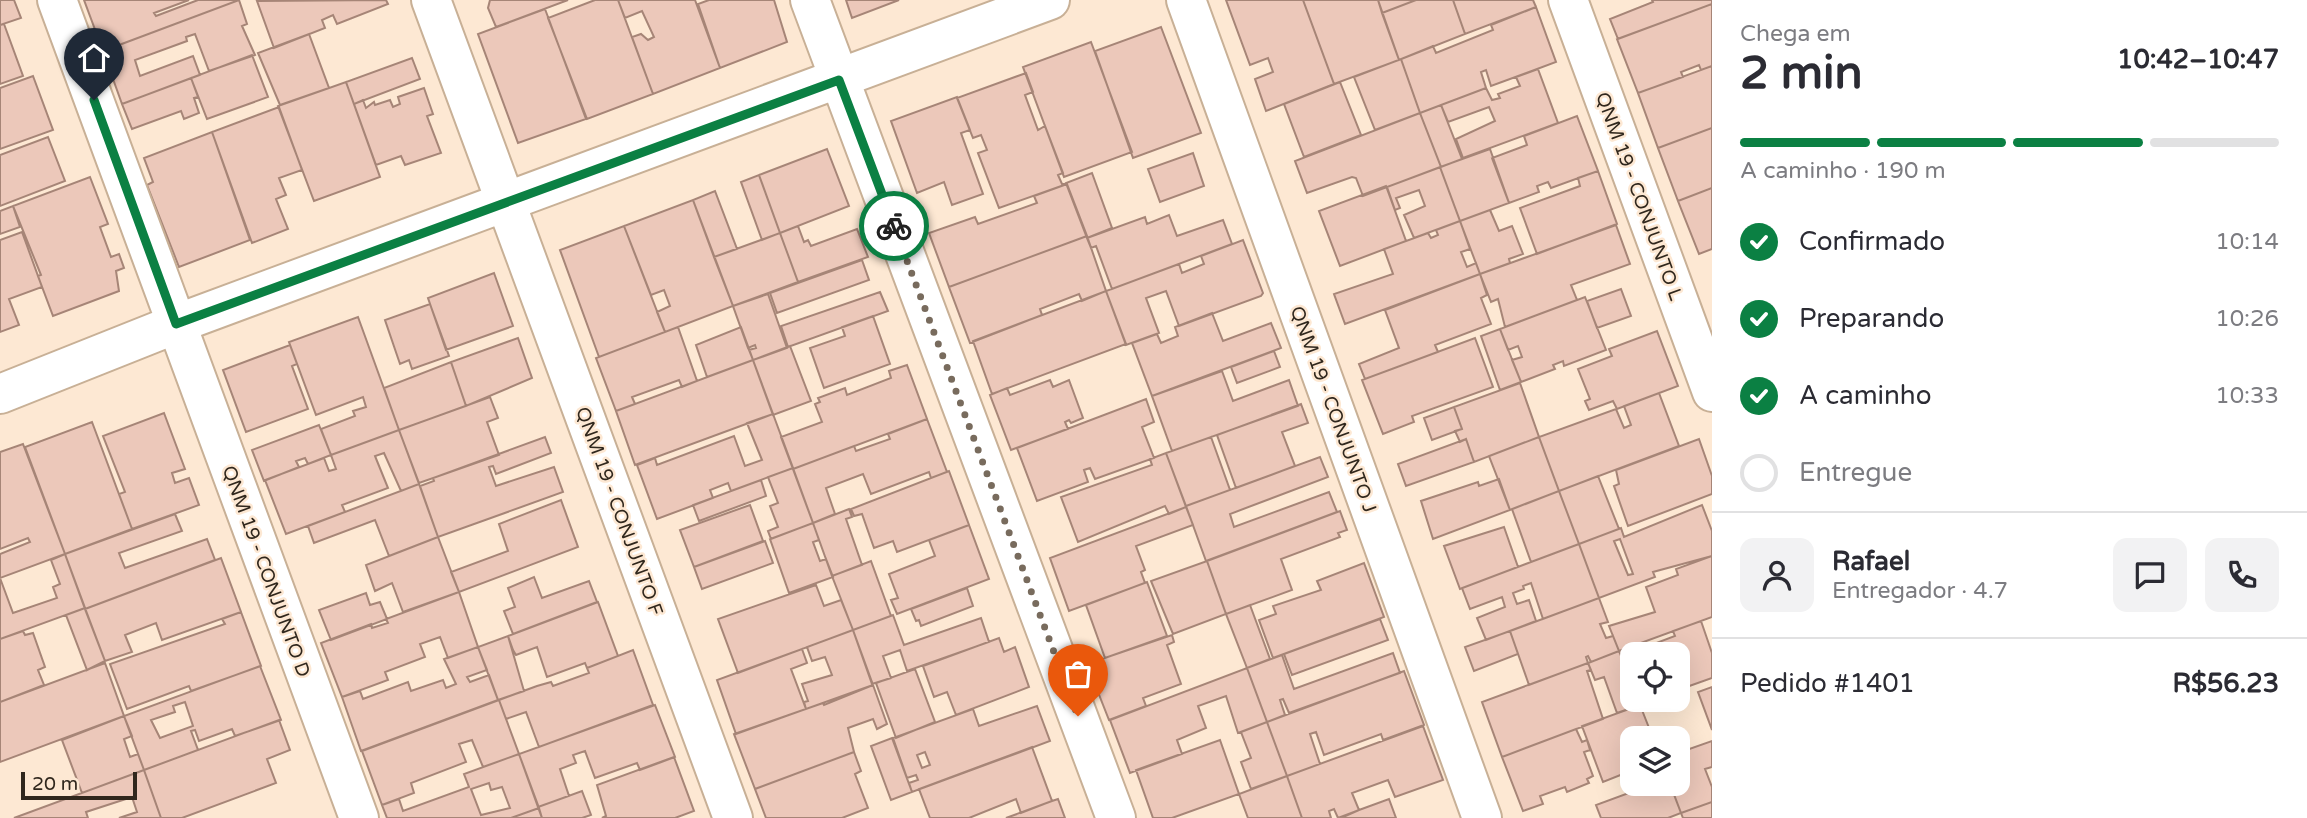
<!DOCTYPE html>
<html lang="pt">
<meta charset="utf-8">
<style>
:root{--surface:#fff;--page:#f2f2f3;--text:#2b2b33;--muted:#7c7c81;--line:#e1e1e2;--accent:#0b8043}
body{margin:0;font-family:"Varela Round",sans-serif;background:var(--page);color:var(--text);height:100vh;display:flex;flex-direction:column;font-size:26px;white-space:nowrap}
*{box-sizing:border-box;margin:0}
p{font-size:23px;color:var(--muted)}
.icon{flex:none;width:38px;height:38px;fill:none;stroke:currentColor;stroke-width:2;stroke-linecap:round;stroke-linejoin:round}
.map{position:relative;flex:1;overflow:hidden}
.panel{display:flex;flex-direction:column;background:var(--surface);width:595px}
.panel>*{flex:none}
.buttons{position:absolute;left:1620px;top:642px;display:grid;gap:14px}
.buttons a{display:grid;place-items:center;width:70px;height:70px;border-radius:14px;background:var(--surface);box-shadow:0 7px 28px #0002;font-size:35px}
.scale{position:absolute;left:21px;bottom:18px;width:116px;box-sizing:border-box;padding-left:7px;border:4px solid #30271d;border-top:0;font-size:19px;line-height:24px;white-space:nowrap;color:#30271d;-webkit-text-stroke:5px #fde8d3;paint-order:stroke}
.pin{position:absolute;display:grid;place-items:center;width:60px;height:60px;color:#fff;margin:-72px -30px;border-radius:50% 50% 50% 0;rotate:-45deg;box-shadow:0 0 7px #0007}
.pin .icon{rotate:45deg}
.courier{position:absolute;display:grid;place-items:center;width:70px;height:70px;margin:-35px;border:5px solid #0b8043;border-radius:50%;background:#fff;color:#222;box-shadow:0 2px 9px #0007}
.summary em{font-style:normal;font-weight:700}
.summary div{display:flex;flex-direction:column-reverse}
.summary{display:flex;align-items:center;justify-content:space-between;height:119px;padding:0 28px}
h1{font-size:46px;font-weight:700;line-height:52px}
.bar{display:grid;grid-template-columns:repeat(4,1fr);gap:10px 7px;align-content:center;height:84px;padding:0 28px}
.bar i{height:9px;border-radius:5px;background:var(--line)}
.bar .selected{background:var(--accent)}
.bar p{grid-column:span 4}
.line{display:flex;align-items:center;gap:18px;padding:0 28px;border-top:2px solid var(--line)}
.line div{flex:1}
.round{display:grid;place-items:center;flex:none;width:74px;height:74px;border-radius:14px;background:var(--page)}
ol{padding:0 28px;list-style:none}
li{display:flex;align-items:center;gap:21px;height:77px}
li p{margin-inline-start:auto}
li .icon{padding:7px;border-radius:50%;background:var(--accent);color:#fff;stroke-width:4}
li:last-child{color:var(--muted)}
li i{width:38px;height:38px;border:4px solid var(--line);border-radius:50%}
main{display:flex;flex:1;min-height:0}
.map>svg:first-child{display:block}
</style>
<main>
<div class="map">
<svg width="1712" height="818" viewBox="0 0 1712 818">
<rect width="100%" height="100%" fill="#fde8d3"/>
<path fill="#ecc8ba" stroke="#a68577" stroke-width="2" fill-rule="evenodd" d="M0,0H14L21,18L0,25Z
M84,0H189L154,13L156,16L198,0H239L103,51Z
M239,0L247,24L242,26L255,55L209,71L195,34L186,37L187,41L135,60L140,76L193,56L200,75L122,104L103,51Z
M386,0L388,4L337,24L333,15L322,20L325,28L274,48L257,1Z
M490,0H568L496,27L488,8Z
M595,0H618L653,94L587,119L548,18Z
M618,0H695L720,68L653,94L632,37L641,34L648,40L654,37L642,11L625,18Z
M709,0H774L787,42L720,68L698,4Z
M846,0H899L852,18Z
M1226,0H1303L1334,84L1266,111L1255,79L1273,72L1268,58L1250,65Z
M1303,0H1378L1399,60L1334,84Z
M1378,0H1416L1382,13Z
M1416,0H1453L1465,34L1399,60L1382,13Z
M1453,0H1533L1536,7L1465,34Z
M1652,0H1712V4L1618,39L1610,19L1653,2Z
M1712,4V66L1701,70L1699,65L1681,72L1683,77L1638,93L1617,39Z
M1536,7L1556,62L1491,86L1486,70L1481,72L1486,88L1420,113L1401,59L1433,46L1436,53L1493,30L1491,25Z
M545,9L586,119L518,143L478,34Z
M4,24L23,76L0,84V25Z
M1161,27L1201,133L1133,158L1095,51Z
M309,34L329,88L280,105L258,53Z
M1091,42L1132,152L1064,177L1023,67Z
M252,55L268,97L207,119L191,78Z
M412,58L420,79L354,104L346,82Z
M1401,59L1420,113L1375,130L1354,77Z
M1712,66V128L1658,148L1638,93Z
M1538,69L1558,123L1463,158L1456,139L1495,121L1489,107L1448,122L1441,105L1486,88L1492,100L1500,98L1498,94L1520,86L1516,77Z
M1026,73L1033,92L1025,95L1038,130L1045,126L1063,173L1058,175L1062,184H1067L999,208L978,153L987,150L981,135L973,138L957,98Z
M33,76L53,130L0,149V88Z
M191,78L198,97L194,98L199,113L184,119L181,111L132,129L122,104Z
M346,82L380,177L314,201L278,106Z
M1340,82L1361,135L1304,157L1284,104Z
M424,88L433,114L427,116L441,153L405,165L401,156L376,165L354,104L363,100L366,108L374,102L375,105L390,100L393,107L400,104L398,97Z
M957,97L970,130L961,133L983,194L952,205L944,182L917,193L891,121Z
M1441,105L1462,159L1441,167L1420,113Z
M279,107L302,170L279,178L286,195L276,199L288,229L252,243L212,132Z
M1420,113L1441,167L1363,196L1356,178L1352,177L1307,193L1295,161Z
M1577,116L1598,171L1551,188L1548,182L1537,186L1539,192L1509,203L1492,158L1527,145L1524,136Z
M1712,128V188L1678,201L1658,148Z
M212,132L250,240L179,267L147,185L153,182L144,158Z
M48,137L65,181L0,206V155Z
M827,149L849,206L780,233L759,175Z
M1490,149L1509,203L1460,221L1440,167Z
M1193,153L1204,186L1160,202L1148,169Z
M1440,167L1460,221L1414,238L1404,215L1425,206L1419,190L1396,198L1400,208L1395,210L1387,187Z
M1598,171L1617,224L1537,254L1520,208L1580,186L1578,178Z
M1092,173L1112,228L1087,238L1066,183Z
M759,175L780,233L762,240L741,182Z
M90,177L108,224L100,227L111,257L119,254L124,268L116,271L119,291L53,316L38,276L41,275L13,206Z
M1067,184L1087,236L949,287L929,233L975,217L978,224L1037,203L1034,196Z
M1386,186L1406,241L1340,266L1319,211Z
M1712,188V249L1699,254L1678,201Z
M715,191L737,249L714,257L693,200Z
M693,200L733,306L665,332L657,312L670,306L664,290L651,295L624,226Z
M13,206L20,227L0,234V211Z
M1490,210L1499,231L1512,226L1523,254L1509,259L1510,263L1480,274L1460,221Z
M1169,215L1177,236L1223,220L1232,244L1112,289L1096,246L1091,248L1087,238L1145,217L1147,224Z
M1460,221L1470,249L1461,252L1467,267L1476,263L1480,274L1345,324L1334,294L1393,274L1384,249L1428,233L1431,238L1438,235L1436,230Z
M1616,225L1630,264L1571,285L1577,300L1505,327L1498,299L1491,302L1480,274Z
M624,226L665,332L599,357L560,250Z
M798,226L804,242L808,240L811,246L857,229L868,257L798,282L780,233Z
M22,232L42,287L9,299L19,325L0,332V240Z
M780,233L798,282L733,306L714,257Z
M1087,236L1106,291L1082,301L1079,294L1040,309L1042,315L970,343L949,287Z
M1243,240L1263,293L1261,296L1179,326L1166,291L1146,298L1159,333L1126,345L1106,291L1179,264L1182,273L1204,264L1201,256Z
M862,260L869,280L777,313L770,293Z
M494,273L513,326L446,350L428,298Z
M1480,274L1487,295L1481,298L1491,324L1435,345L1438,352L1365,379L1359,364L1399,348L1385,310Z
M1621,289L1631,316L1597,328L1587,301Z
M1106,291L1126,344L992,394L973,341Z
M880,292L888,311L788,347L781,326Z
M768,294L787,348L753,360L749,350L756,348L755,345L748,348L733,306Z
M1585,297L1606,350L1564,366L1563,361L1553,365L1555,369L1521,382L1512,360L1522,357L1518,346L1508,350L1500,329Z
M430,304L449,356L412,369L409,360L400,364L385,320Z
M1212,313L1223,341L1271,323L1281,348L1152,396L1132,343L1157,334L1161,343L1178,336L1175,327Z
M873,316L890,364L824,388L810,348L845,336L842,327Z
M358,317L399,430L331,455L321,429L355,416L353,411L366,407L363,397L316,415L289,342Z
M678,327L697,381L682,387L679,380L632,397L635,404L616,411L596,358Z
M741,327L753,360L707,377L696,345Z
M1500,329L1521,382L1500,390L1481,336Z
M1657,331L1678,386L1617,409L1613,401L1589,410L1585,401L1590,399L1578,369L1612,356L1609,349Z
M518,338L532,378L466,406L451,362Z
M1475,338L1493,387L1412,416L1414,422L1383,434L1362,380Z
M290,345L297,364L292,366L308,409L246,432L223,370Z
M790,346L811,401L773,415L753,360Z
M1274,351L1280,367L1237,383L1231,367Z
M753,360L773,414L635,465L616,411Z
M451,362L466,406L399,430L384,388Z
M907,365L927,419L793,469L781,437L822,422L815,404L820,402L818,398L845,388L847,395L891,378L889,371Z
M1222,371L1233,401L1289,380L1298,406L1172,451L1152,396Z
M1050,380L1053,387L1069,380L1083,418L1071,423L1069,420L1065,422L1068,429L1011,450L990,395L1007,388L1010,395Z
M1520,383L1539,437L1474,462L1466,439L1460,442L1455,431L1462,429L1454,407Z
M1659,393L1679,446L1559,491L1539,437L1616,409L1624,428L1631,425L1624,406Z
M490,397L498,418L487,422L499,455L419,483L399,430Z
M1146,399L1154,422L1142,427L1154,458L1095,479L1090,468L1084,470L1088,482L1037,501L1017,448Z
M1301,404L1308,423L1282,432L1295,466L1236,488L1217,435Z
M1454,407L1462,429L1432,440L1424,418Z
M164,413L185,469L172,473L175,483L189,478L199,505L132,529L119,494L125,492L103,436Z
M773,414L793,468L731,491L728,483L710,490L713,498L657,519L637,465L655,458L657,465L734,436L745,466L762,460L747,423Z
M927,419L947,472L931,478L929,472L871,494L863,474L826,488L835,514L813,523L793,469L854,446L856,451L890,439L888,434Z
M92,422L132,529L65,554L25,447Z
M319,425L331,455L308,464L305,458L296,461L299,467L264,481L252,450Z
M399,430L419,484L401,491L384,453L375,456L388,488L342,505L345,512L286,534L265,480L324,458L329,471L336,469L331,455Z
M545,437L551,453L496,474L493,466L489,467L496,486L554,467L563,492L438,537L420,486L434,481L433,478Z
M1211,437L1230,490L1186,506L1166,453Z
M1539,437L1559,491L1510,510L1489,456Z
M1466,439L1474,462L1406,486L1398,464Z
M1699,439L1712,476V494L1628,526L1614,486L1619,484L1616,470Z
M23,444L65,554L0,578V554L30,542L28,538L0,549V452Z
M1166,453L1186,507L1169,514L1165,506L1078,542L1061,497L1152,465L1150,459Z
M1320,457L1328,477L1230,514L1234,527L1329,492L1337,512L1206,561L1186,506Z
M793,468L813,523L771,539L768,531L778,527L770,506L778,503L768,477Z
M949,471L969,525L897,552L893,541L874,548L862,514L854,516L851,509Z
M1598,476L1619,529L1579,544L1559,491Z
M1499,479L1510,510L1433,539L1421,501L1478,482L1479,486Z
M761,480L766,496L699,521L693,505Z
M419,484L438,537L389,556L375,520L314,543L308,526Z
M1559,491L1579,544L1531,562L1512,509Z
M561,500L578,547L459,592L451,572L508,551L499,524Z
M750,505L763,541L694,567L680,530Z
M1702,505L1712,531V556L1653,572L1655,577L1599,598L1579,544L1621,528L1624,537ZM1620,539L1633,574L1628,575L1614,541Z
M1186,507L1193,525L1136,546L1145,570L1141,572L1145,583L1069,611L1050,558Z
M849,509L852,517L846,519L862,565L832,576L813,523Z
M1340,511L1347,530L1338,533L1340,537L1281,559L1292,590L1226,614L1207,561Z
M175,514L182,531L119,553L125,568L207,539L215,560L85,609L65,554Z
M813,523L819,540L813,542L820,561L826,559L833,577L789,593L770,539Z
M969,525L989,579L897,614L891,600L898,598L889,574L935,556L929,540Z
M1504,527L1518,567L1460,589L1444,546Z
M438,537L459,592L403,612L392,583L375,591L366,565Z
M765,541L773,563L702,589L694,567Z
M1579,544L1599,598L1543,619L1531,583L1523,586L1524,589L1513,593L1517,604L1529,600L1536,621L1486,640L1477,618L1505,607L1502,597L1470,609L1462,588Z
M65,554L85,608L0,639V578L13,613L57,598L53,587L60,584L51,560Z
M1712,556V617L1619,651L1609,626L1655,612L1646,587L1678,575L1676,569Z
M221,558L241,612L162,640L156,623L125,635L132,652L105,661L85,609Z
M871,561L891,616L853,630L832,576Z
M1207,561L1226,614L1173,634L1151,581Z
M1364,563L1384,617L1273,658L1259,620L1276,614L1273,606L1321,590L1317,581Z
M534,577L542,598L589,581L597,602L513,634L504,611L515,607L508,588Z
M1147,582L1167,636L1105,658L1086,605Z
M816,585L824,606L841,600L853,630L738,673L718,619Z
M967,588L973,606L921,626L919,620L916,621L911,609Z
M459,592L478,647L448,658L440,637L420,644L425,657L385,672L388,680L342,697L321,643L371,624L372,628L388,623L386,619Z
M366,593L370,605L380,602L387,619L331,640L319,610Z
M1599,598L1608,622L1600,624L1606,638L1613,636L1619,651L1591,662L1588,656L1586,657L1588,663L1529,685L1510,631Z
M598,602L618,656L587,668L585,663L547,677L537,647L516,655L513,650L508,636Z
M1250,605L1270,659L1247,668L1226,614Z
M85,608L105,661L87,670L66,615Z
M241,612L261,666L191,691L189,686L127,709L110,664L225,624L222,619Z
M893,615L904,645L981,618L989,642L907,671L900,650L883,656L891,678L872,684L853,630Z
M1380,619L1388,640L1292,675L1284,654Z
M1701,621L1712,653V678L1678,690V654H1633V686L1619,651L1632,647L1633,652L1675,636L1673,631Z
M853,630L873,685L806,709L804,702L808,701L802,684L832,675L825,657L812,661L807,647Z
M23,631L25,635L33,633L45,667L38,670L44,685L0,702V639Z
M1510,631L1518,654L1474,671L1465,647Z
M1172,635L1174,642L1167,645L1181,684L1143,698L1146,706L1109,720L1087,664Z
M508,636L524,691L498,700L478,647Z
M999,638L1004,652L1015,647L1029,687L956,715L947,692L934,697L923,666Z
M478,647L487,670L467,677L470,682L489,675L498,700L361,751L342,697L360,691L363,699L408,682L411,691L443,680L446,688L456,684L444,659Z
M802,649L807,663L791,669L806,709L736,734L717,680Z
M633,650L653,705L539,747L526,712L506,719L499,700L537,686L551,682L553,686L589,673L587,668Z
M1619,651L1633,686V700H1638L1640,705L1617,713L1604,677L1595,680L1588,663Z
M1393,653L1400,673L1289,713L1283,699L1280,700L1285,715L1267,722L1247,668L1282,655L1294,689Z
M105,663L124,716L0,762V702Z
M1588,663L1591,670L1587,671L1603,719L1502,757L1482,702Z
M260,666L281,720L235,736L232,729L199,741L195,730L191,731L198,750L144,770L124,716ZM185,702L193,726L160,738L151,720L175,712L173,706Z
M1247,668L1267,722L1238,733L1226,696L1198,706L1206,728L1177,740L1182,754L1130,773L1110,720Z
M915,669L935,722L896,738L876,683Z
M1404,671L1424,725L1383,740L1381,734L1324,755L1316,732L1310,734L1320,764L1287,776L1267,722Z
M873,685L887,724L877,729L873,719L848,728L854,752L755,789L734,734L823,703L824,705Z
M1712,687V730L1698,692Z
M499,700L519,754L483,767L472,740L459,744L466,762L411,783L414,793L382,805L362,751Z
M655,705L675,757L640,770L637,763L595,778L585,751L573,755L576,763L560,769L569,796L538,807L519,754Z
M1640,705L1653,738H1633V770L1603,782L1582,726Z
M1037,706L1050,741L912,792L909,783L918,780L916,775L907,778L893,738L973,709L979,726ZM925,752L930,765L922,768L917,755Z
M124,716L132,736L124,739L130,757L138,754L144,770L82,793L62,740Z
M279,720L290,750L267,759L276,783L182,818H161L144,770Z
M1267,722L1287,776L1251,789L1241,762L1251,758L1241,732Z
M1423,726L1443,780L1395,797L1388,780L1352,793L1359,810L1354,812L1338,818L1334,809L1329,811L1331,818H1302L1287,776Z
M1576,729L1582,742L1587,740L1590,750L1584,752L1593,776L1587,779L1589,783L1567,792L1565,787L1540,796L1543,804L1523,811L1502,757Z
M892,738L912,792L891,800L871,746Z
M1220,740L1239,794L1172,818H1153L1136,770Z
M1712,741V767L1705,769L1712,787V802L1681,813L1670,784H1678V753Z
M1032,747L1052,801L1021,813L1016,799L969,818H930L919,789Z
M854,752L861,771L855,774L868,808L842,818H766L755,789Z
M519,754L539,808L511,818H387L382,805L399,799L403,811L469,787L464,774ZM489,783L491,790L502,787L510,808L481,815L471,789Z
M674,757L694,811L675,818H602L606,816L597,785Z
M144,770L161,818H119L137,812L132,797L86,812L88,818H14Z
M1287,776L1302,818H1248L1239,794Z
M1653,784H1670L1681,813L1668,818H1601L1596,805Z
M582,791L591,815L582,818H542L538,807Z
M1058,799L1065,818H1006L1052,801Z
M1389,799L1396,818H1341L1359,810Z
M1712,802V818H1683L1681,813Z
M539,808L542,818H511Z"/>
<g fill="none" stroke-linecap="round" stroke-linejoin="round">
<defs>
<path id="street" d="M57,0L359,818
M431,0L733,818
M810,0L1116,818
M1186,0L1482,818
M1568,0L1712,392
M0,394L176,324L1050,0"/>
</defs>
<use href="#street" stroke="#c8b096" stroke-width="42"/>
<use href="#street" stroke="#fff" stroke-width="38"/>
</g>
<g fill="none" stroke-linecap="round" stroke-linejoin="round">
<path stroke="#786b5d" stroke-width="7" stroke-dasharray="0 12.6" d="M894,226L1078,716"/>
<path stroke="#0b8043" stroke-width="9" d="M94,100L176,324L839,80L894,226"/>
</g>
<g text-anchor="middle" stroke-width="5" stroke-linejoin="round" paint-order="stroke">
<g font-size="19" fill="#30271d" stroke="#fde8d3">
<text transform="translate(1640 196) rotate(70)" y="7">QNM 19 - CONJUNTO L</text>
<text transform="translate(1334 409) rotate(70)" y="7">QNM 19 - CONJUNTO J</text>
<text transform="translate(620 511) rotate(70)" y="7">QNM 19 - CONJUNTO F</text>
<text transform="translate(267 571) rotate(70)" y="7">QNM 19 - CONJUNTO D</text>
</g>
</g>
</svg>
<div class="buttons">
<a><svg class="icon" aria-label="locate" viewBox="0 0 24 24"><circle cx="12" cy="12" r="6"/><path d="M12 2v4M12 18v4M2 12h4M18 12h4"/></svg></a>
<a><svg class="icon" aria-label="layers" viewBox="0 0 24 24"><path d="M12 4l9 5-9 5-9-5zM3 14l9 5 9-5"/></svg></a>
</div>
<div class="scale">20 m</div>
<div class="pin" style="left:1078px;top:716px;background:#ea580c"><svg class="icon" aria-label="bag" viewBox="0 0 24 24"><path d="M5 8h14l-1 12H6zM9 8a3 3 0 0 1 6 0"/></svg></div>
<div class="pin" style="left:94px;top:100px;background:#1f2937"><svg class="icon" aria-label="home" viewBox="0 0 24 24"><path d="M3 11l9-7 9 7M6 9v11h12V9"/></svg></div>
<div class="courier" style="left:894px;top:226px"><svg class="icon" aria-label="bike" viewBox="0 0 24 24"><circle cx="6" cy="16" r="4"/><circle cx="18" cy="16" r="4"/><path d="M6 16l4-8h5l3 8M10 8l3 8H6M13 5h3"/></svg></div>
</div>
<section class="panel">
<div class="summary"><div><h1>2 min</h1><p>Chega em</p></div><em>10:42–10:47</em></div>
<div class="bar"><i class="selected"></i><i class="selected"></i><i class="selected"></i><i></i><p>A caminho · 190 m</p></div>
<ol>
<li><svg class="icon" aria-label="check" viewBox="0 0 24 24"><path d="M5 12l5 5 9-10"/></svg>Confirmado<p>10:14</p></li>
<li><svg class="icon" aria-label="check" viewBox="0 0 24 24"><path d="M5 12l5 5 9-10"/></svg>Preparando<p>10:26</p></li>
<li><svg class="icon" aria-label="check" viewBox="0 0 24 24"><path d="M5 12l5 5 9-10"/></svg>A caminho<p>10:33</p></li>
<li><i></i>Entregue</li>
</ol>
<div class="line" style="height:126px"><a class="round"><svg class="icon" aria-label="person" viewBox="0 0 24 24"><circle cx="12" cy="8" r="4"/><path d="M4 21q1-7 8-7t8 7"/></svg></a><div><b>Rafael</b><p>Entregador · 4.7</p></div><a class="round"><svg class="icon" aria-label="chat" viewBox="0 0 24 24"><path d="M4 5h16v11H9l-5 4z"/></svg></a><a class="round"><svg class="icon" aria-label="phone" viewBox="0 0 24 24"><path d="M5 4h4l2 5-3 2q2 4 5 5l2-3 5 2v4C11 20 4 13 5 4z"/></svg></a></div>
<div class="line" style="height:91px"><div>Pedido #1401</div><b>R$56.23</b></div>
</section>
</main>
